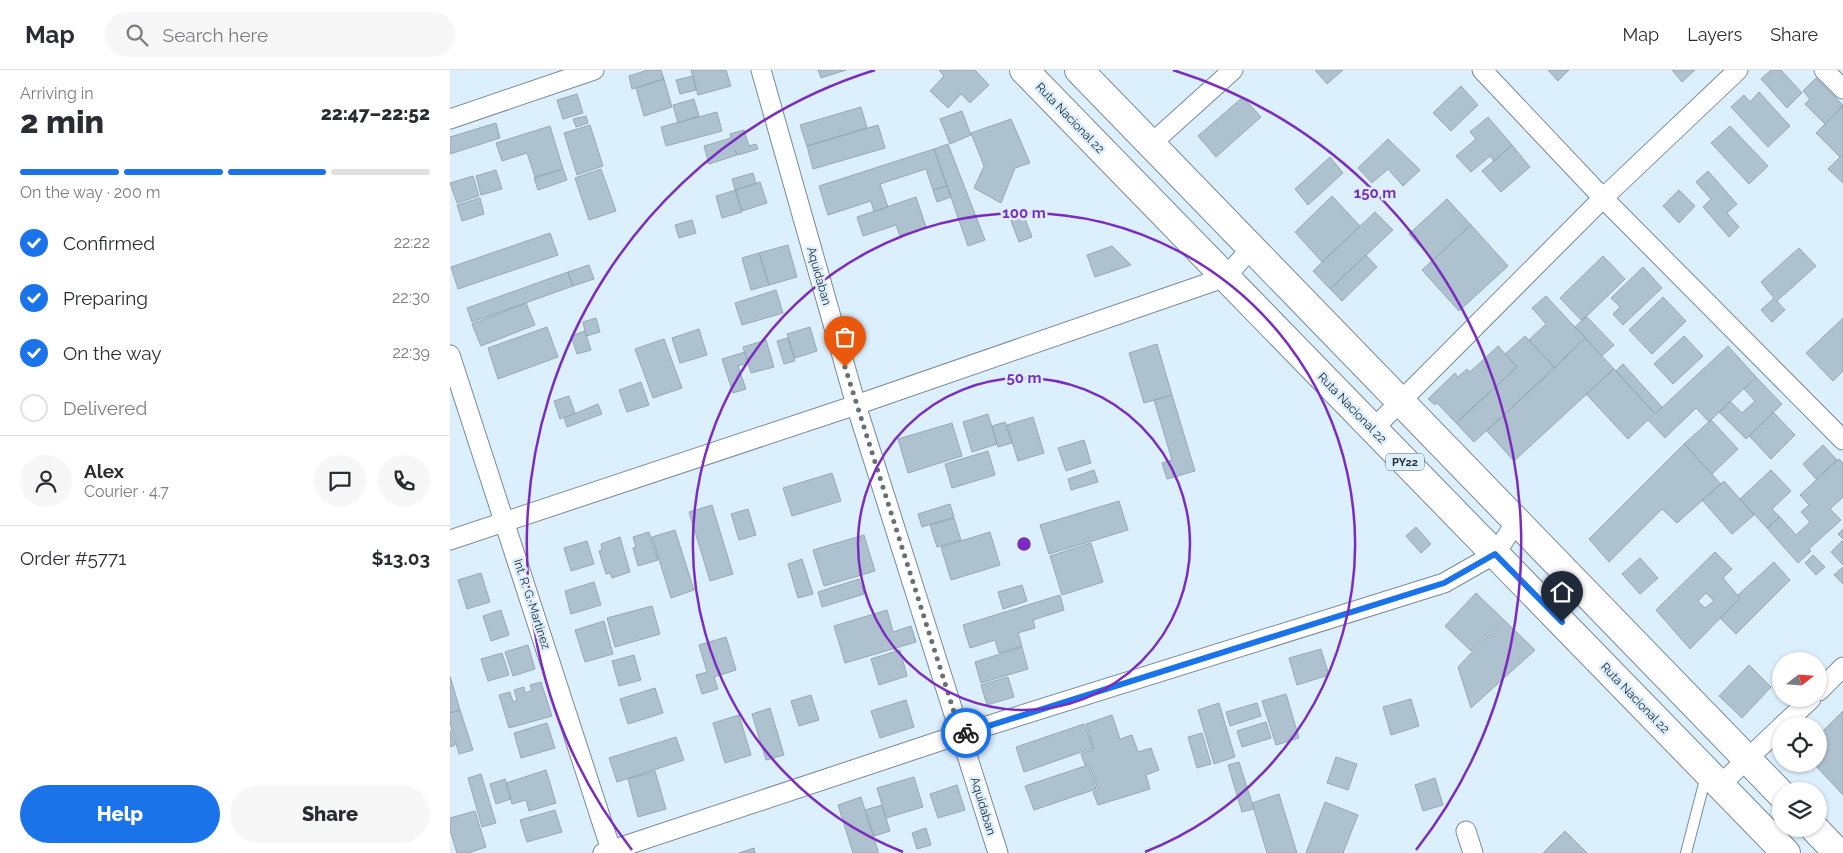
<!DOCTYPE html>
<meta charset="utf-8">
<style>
:root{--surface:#fff;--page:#f7f7f7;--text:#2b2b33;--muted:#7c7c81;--line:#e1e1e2;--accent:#1a73e8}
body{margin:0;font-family:Raleway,sans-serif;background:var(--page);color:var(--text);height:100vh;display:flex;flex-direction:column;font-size:19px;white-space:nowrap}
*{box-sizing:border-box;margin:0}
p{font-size:16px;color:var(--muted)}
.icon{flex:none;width:28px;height:28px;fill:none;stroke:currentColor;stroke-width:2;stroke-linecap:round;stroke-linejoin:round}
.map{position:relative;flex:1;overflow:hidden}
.details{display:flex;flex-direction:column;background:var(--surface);width:450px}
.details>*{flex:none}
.needle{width:32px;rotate:73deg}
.fabs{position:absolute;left:1322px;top:582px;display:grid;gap:10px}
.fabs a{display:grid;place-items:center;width:55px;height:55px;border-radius:50%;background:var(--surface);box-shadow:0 1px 4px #0004;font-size:25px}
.pin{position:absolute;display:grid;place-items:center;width:42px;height:42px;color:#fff;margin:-51px -21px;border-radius:50% 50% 50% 0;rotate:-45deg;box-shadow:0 0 5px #0007}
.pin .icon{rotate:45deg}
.courier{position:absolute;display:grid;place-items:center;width:50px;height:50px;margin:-25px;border:4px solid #1a73e8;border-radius:50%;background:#fff;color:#222;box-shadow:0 1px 6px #0007}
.overview em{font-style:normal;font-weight:800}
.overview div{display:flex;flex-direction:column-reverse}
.overview{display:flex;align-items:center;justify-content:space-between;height:85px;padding:0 20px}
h1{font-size:32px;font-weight:800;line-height:38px}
.bar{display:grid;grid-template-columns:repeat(4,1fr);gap:8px 5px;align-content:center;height:60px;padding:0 20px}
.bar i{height:6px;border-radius:4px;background:var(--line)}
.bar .selected{background:var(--accent)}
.bar p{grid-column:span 4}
.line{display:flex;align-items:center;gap:12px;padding:0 20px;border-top:1px solid var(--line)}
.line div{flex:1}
.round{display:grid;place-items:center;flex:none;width:52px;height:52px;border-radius:26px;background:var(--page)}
ol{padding:0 20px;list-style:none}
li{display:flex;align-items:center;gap:15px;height:55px}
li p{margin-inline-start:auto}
li .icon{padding:5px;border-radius:50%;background:var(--accent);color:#fff;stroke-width:4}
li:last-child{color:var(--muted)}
li i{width:28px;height:28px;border:2px solid var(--line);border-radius:50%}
.cta{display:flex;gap:10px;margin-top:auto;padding:10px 20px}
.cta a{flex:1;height:58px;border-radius:30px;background:var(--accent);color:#fff;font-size:20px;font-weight:800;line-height:58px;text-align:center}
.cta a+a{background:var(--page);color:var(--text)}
header{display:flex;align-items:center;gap:30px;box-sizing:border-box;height:70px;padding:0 25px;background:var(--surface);border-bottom:1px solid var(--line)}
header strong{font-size:24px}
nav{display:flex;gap:28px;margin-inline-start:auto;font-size:18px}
.search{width:350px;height:45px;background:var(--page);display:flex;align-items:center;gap:12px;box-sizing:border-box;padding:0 18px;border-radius:28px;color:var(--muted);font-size:19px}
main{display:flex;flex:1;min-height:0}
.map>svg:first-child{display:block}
</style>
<header>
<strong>Map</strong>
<div class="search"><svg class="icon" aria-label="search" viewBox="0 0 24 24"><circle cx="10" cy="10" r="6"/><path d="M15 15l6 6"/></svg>Search here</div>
<nav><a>Map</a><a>Layers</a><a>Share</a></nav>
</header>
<main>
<section class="details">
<div class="overview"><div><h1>2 min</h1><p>Arriving in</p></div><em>22:47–22:52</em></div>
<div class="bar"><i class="selected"></i><i class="selected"></i><i class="selected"></i><i></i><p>On the way · 200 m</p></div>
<ol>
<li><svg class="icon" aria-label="check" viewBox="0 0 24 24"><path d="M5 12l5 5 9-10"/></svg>Confirmed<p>22:22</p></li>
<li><svg class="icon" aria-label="check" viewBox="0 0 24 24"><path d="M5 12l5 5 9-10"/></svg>Preparing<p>22:30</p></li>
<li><svg class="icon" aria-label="check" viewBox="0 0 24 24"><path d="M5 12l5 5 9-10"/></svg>On the way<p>22:39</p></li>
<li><i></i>Delivered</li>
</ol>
<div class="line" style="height:90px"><a class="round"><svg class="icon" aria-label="person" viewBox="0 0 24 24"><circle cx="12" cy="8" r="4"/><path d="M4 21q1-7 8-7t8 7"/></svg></a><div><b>Alex</b><p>Courier · 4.7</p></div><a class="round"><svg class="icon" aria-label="chat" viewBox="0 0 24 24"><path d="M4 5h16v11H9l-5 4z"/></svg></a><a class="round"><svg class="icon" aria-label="phone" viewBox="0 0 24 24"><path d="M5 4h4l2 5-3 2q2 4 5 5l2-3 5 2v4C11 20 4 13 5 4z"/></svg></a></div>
<div class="line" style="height:65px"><div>Order #5771</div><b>$13.03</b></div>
<div class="cta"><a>Help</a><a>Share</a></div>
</section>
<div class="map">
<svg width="1393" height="783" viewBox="0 0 1393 783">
<rect width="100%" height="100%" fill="#dceffd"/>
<path fill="#aec1ce" stroke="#97a8b5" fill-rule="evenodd" d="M198,0H211L214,9L182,19L179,6Z
M241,0H276L281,16L248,25Z
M368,0H396L371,8Z
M489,0H525L539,15L520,33L511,24L498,38L480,21L494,6Z
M865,0H893L877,14Z
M1098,0H1119L1108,11Z
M1222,0H1245L1232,12Z
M1321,0H1331L1352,23L1337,38L1311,9Z
M243,6L246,20L230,24L226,10Z
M1366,8L1393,35L1375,54L1355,34L1360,29L1353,21Z
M214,9L222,37L194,46L186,18Z
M1011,16L1028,35L1001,61L983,43Z
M1309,22L1340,56L1318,77L1281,37L1294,25L1300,32Z
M127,24L133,43L113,49L107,30Z
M793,27L811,47L766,87L748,66Z
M244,29L249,46L228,53L223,35Z
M1393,36V84L1390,87L1366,63Z
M411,37L417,58L357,76L350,55Z
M512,41L521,65L500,74L490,49Z
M267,42L272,61L216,76L211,57Z
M136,46L138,53L126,57L123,49Z
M1038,47L1062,75L1044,91L1040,86L1021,102L1006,86L1026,69L1020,62Z
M561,49L580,93L565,98L551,133L524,118L534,96L521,63Z
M46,53L50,68L0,84V67Z
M140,55L153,96L127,105L114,63Z
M428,55L435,78L363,99L357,76Z
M100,56L113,99L85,107L77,83L52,91L46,73Z
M1280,56L1318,96L1299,114L1261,73Z
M294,60L299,76L306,74L308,79L288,85L285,80L287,85L259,94L254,76L281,68L280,64Z
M938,69L970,100L953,116L938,99L922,113L908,98Z
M498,74L535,170L518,176L484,79Z
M1062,75L1080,97L1051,122L1032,101Z
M484,79L497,116L483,120L476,99L430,114L438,137L424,142L421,131L378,145L369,116Z
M1393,84V113L1378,99Z
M880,87L893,103L858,135L845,119Z
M113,99L117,110L88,120L84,108Z
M151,99L166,141L139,150L125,108Z
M46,100L52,119L31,125L26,106Z
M1258,101L1287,134L1277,143L1289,157L1279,167L1253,137L1261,129L1246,112Z
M303,103L306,114L285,120L282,109Z
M23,106L29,126L7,133L0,113Z
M310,112L317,133L292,141L285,120Z
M497,116L501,127L487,132L483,120Z
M286,120L292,142L272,148L266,126Z
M1229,120L1245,136L1229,153L1213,136Z
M882,126L910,156L872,192L845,162Z
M466,127L476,157L450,166L446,155L413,166L407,147Z
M30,128L34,144L12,151L7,135Z
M997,129L1021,155L983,190L959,164Z
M925,142L943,160L880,219L863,201Z
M574,146L582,167L569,172L561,151Z
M242,150L246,163L229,168L225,155Z
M1021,155L1058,196L1009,241L972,200Z
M100,163L108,185L8,219L1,197Z
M338,175L347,207L319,215L309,183Z
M662,176L681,195L645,207L637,185Z
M1349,178L1366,196L1327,231L1335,240L1322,252L1311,240L1324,228L1311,212Z
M309,183L319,215L301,220L292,188Z
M916,185L927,197L892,231L880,219Z
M1153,186L1175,209L1132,251L1110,228Z
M139,195L144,209L123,216L118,202Z
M1193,197L1212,218L1173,255L1163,244L1170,237L1161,228Z
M118,202L123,216L22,252L17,238Z
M326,220L333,243L292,255L285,233Z
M1096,226L1135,268L1105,298L1079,270L1096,254L1082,238Z
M1213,227L1236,251L1202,284L1179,260Z
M76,233L85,255L31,276L22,254Z
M1136,246L1164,275L1152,286L1125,257Z
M146,248L150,262L136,266L133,252Z
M1393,248V301L1383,311L1356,283Z
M97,257L108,287L48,309L38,278Z
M360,257L367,281L345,288L337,264Z
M249,259L257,285L230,293L222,268Z
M135,261L141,280L127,284L121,266Z
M1075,266L1105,298L1024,372L1006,353L1067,297L1055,284Z
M1234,266L1253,286L1223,314L1204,294Z
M338,268L345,291L334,294L327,271Z
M1135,268L1164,299L1064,391L1037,361Z
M214,269L232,318L203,328L185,279Z
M316,270L324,297L301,303L293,277Z
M707,274L722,325L694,333L679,283Z
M1048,276L1067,297L1006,353L987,333L985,335L978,329L1005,303L1008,307L1017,299L1020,302Z
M1278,276L1306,307L1259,352L1246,338L1215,368L1198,350L1178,369L1136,324L1164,299L1205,344Z
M295,282L298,293L288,296L296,319L283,323L272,289Z
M1173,294L1212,337L1205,344L1166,301Z
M1306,307L1332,334L1296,369L1269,342L1280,331L1292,343L1305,331L1294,319Z
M191,312L199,335L177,342L169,320Z
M722,325L745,401L717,409L712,393L722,390L704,330Z
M119,326L125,343L110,349L104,331Z
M148,334L152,344L117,357L114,348Z
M1323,342L1345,365L1321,389L1299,366Z
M538,344L547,374L522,382L513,352Z
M583,347L594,383L568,391L557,355Z
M1261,350L1288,379L1262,404L1234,374Z
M555,352L562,373L548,377L542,356Z
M502,353L512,386L458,403L448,369Z
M634,370L641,393L616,401L608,378Z
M1234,374L1271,414L1227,453L1212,439L1159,492L1139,469Z
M1373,375L1387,390L1366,409L1353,394Z
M538,381L545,405L502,418L495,394Z
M1389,389L1393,393V427L1380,439L1391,450L1359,479L1361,481L1348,493L1317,458L1330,447L1346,465L1360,452L1351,442L1359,435L1350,425Z
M644,400L648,412L621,420L618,409Z
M1321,400L1341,421L1322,439L1330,447L1317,458L1290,429Z
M382,403L391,431L342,446L333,418Z
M1274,411L1304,445L1282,464L1252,430Z
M669,431L678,460L599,484L590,455Z
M500,434L504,447L472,457L468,444Z
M262,435L283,504L260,511L239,442Z
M298,439L306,465L289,470L281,444Z
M504,448L511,470L487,477L480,455Z
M966,457L981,474L971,483L956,466Z
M1393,459V469L1388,464Z
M225,460L244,520L221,528L202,467Z
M199,462L208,490L188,496L183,478L186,477L183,467Z
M540,462L550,495L501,510L491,477Z
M414,465L425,501L374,516L363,480Z
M170,467L180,502L162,508L160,503L156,504L149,481L152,480L151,474Z
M1393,470V495L1381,482Z
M137,471L144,494L121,501L114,478Z
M641,473L653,512L612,525L600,486Z
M1265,482L1282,499L1273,508L1290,528L1240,579L1206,540ZM1256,523L1264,531L1255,538L1248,531Z
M1363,485L1375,497L1366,505L1355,493Z
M1190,488L1208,508L1190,524L1172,504Z
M352,489L363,524L348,528L338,494Z
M1324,492L1340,510L1286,564L1270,548L1290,528L1288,525Z
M1393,497V514L1384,505Z
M31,503L40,532L17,539L8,510Z
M409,509L414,524L372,537L368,522Z
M144,512L151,535L121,544L115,521Z
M572,515L577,531L553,539L548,522Z
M1026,523L1052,548L1021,581L995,556Z
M610,525L614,540L583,550L585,558L568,563L572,576L549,583L545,570L520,578L513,555Z
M202,536L210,564L165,577L157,548Z
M51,540L59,565L41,571L33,546Z
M437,540L443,562L461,556L466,572L395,593L384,556Z
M1053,549L1085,580L1021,638L1008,597Z
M154,551L163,584L135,592L125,560Z
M276,567L286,600L264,607L268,619L252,624L246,605L257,602L249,575Z
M78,575L85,599L63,606L55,582Z
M572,577L578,599L531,613L525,592Z
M871,579L879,605L847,615L839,588Z
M450,580L457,606L429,615L421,589Z
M52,583L59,605L38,611L31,589Z
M184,585L191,610L169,616L162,591Z
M1299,595L1321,617L1292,648L1269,626Z
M0,606L10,640L0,643Z
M558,607L564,627L537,635L531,615Z
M91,612L102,646L59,658L49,625L60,622L63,632L67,630L64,620L74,617L75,623L82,620L80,615Z
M205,618L213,643L178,654L170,629Z
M836,624L849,668L826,675L812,631Z
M361,625L369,650L349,656L341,631Z
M961,629L969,656L941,665L933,637Z
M456,630L464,657L430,668L421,641Z
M769,633L785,687L764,694L748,640Z
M807,633L811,646L780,656L776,642Z
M320,638L334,685L316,690L302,644Z
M10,640L23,680L9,684L0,653V643Z
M1393,641V725L1364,694H1369V665Z
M289,645L301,685L275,693L263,653Z
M662,645L670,669L682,665L688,682L701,678L709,700L696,705L700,719L648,735L643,722L648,720L639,693L635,695L631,684L644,679L636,654Z
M816,652L821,668L792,677L787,661Z
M97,653L105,678L71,688L64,663Z
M634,654L643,678L574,702L566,677Z
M0,660L5,675L0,677Z
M752,663L761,694L747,698L738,667Z
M226,667L234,690L167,712L159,688Z
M886,687L907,694L898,720L877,713Z
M789,692L804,739L792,742L778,695Z
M638,695L646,719L584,740L575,716Z
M96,700L106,733L79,741L76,730L62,734L56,713Z
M205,701L216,739L188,747L178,709Z
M31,704L46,753L32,757L18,708Z
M464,707L473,737L436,748L427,718Z
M985,708L993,735L973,741L965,715Z
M55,709L61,729L46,734L40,714Z
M507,715L515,740L488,748L480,724Z
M829,724L847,783H817L802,733Z
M411,727L428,781V783H403L388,735Z
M875,732L908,745L893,783H856Z
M432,735L440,761L424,766L415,740Z
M105,740L112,762L77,772L70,750Z
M25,741L36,777L18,783H7L0,760V748Z
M476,758L481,775L467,779L462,763Z
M1115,761L1137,783H1093Z
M304,778L305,783H289Z"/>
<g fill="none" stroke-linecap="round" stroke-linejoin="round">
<defs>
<path id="service" d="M1341,648L1353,656
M1236,783L1256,706"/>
<path id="minor" d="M311,0L406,335L548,783
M1032,0L1153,128L1393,370
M1374,0L1393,19
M0,49L144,0
M701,74L783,0
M0,285L162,783
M923,359L1153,128L1288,0
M0,470L406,335L776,207L801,178
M1369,621L1393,597
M1332,656L1361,629
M1270,715L1331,657
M1016,761L1023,783
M153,783L511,664L994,513L1045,484L1067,451"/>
<path id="trunk" d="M574,0L1336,783
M629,0L1331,724
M1365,759L1388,783"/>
</defs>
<use href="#service" stroke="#798a97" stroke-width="12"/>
<use href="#minor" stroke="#798a97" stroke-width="21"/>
<use href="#trunk" stroke="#798a97" stroke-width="30"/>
<use href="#service" stroke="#fff" stroke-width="10"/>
<use href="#minor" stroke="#fff" stroke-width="19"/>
<use href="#trunk" stroke="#fff" stroke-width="28"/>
</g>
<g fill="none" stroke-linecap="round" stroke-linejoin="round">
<path stroke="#657078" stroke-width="5" stroke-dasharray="0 9" d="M395,297L511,664L516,663"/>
<path stroke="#1a73e8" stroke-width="6" d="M516,663L994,513L1045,484L1112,552"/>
</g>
<g fill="none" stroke="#7b2cbf" stroke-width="2.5">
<circle cx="574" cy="474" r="166"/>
<path d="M453 782A331 331 0 1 1 695 782"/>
<path d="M182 780A497 497 0 0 1 425 0M723 0A497 497 0 0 1 966 780"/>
</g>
<g text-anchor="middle" stroke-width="5" stroke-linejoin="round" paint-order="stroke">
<rect fill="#dceffd" stroke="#5c666e" stroke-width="1" x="936" y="383.5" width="38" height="17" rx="4"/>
<g font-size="11" font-weight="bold" fill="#252c31">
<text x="955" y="396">PY22</text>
</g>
<g font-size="12" fill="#252c31" stroke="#dceffd">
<text transform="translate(620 48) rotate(46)" y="4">Ruta Nacional 22</text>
<text transform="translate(369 206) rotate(74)" y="4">Aquidaban</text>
<text transform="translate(902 338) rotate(46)" y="4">Ruta Nacional 22</text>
<text transform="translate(82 534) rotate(72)" y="4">Int. R. G. Martinez</text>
<text transform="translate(1185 628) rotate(46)" y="4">Ruta Nacional 22</text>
<text transform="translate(533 736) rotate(73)" y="4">Aquidaban</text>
</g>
</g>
<circle cx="574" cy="474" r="8" fill="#7b2cbf" stroke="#dceffd" stroke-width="2.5"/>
<g font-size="15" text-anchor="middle" font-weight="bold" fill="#7b2cbf" stroke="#dceffd" stroke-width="5" stroke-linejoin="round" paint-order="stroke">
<text x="925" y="128">150 m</text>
<text x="574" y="148">100 m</text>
<text x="574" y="313">50 m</text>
</g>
</svg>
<div class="fabs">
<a><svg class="needle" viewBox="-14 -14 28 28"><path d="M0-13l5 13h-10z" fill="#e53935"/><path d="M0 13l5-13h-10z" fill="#7c7c81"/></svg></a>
<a><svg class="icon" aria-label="locate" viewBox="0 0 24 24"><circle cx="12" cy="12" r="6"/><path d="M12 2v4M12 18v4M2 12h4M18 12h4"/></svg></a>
<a><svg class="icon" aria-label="layers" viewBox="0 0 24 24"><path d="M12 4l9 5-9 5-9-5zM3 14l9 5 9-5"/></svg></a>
</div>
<div class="pin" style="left:395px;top:297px;background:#ea580c"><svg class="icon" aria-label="bag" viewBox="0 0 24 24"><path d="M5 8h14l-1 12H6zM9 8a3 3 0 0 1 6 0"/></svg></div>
<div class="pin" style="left:1112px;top:552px;background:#1f2937"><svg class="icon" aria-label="home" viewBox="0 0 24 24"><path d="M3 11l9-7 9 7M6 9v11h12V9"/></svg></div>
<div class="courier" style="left:516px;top:663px"><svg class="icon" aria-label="bike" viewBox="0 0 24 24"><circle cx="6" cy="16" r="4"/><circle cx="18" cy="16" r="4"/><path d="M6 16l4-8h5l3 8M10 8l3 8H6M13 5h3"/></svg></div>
</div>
</main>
